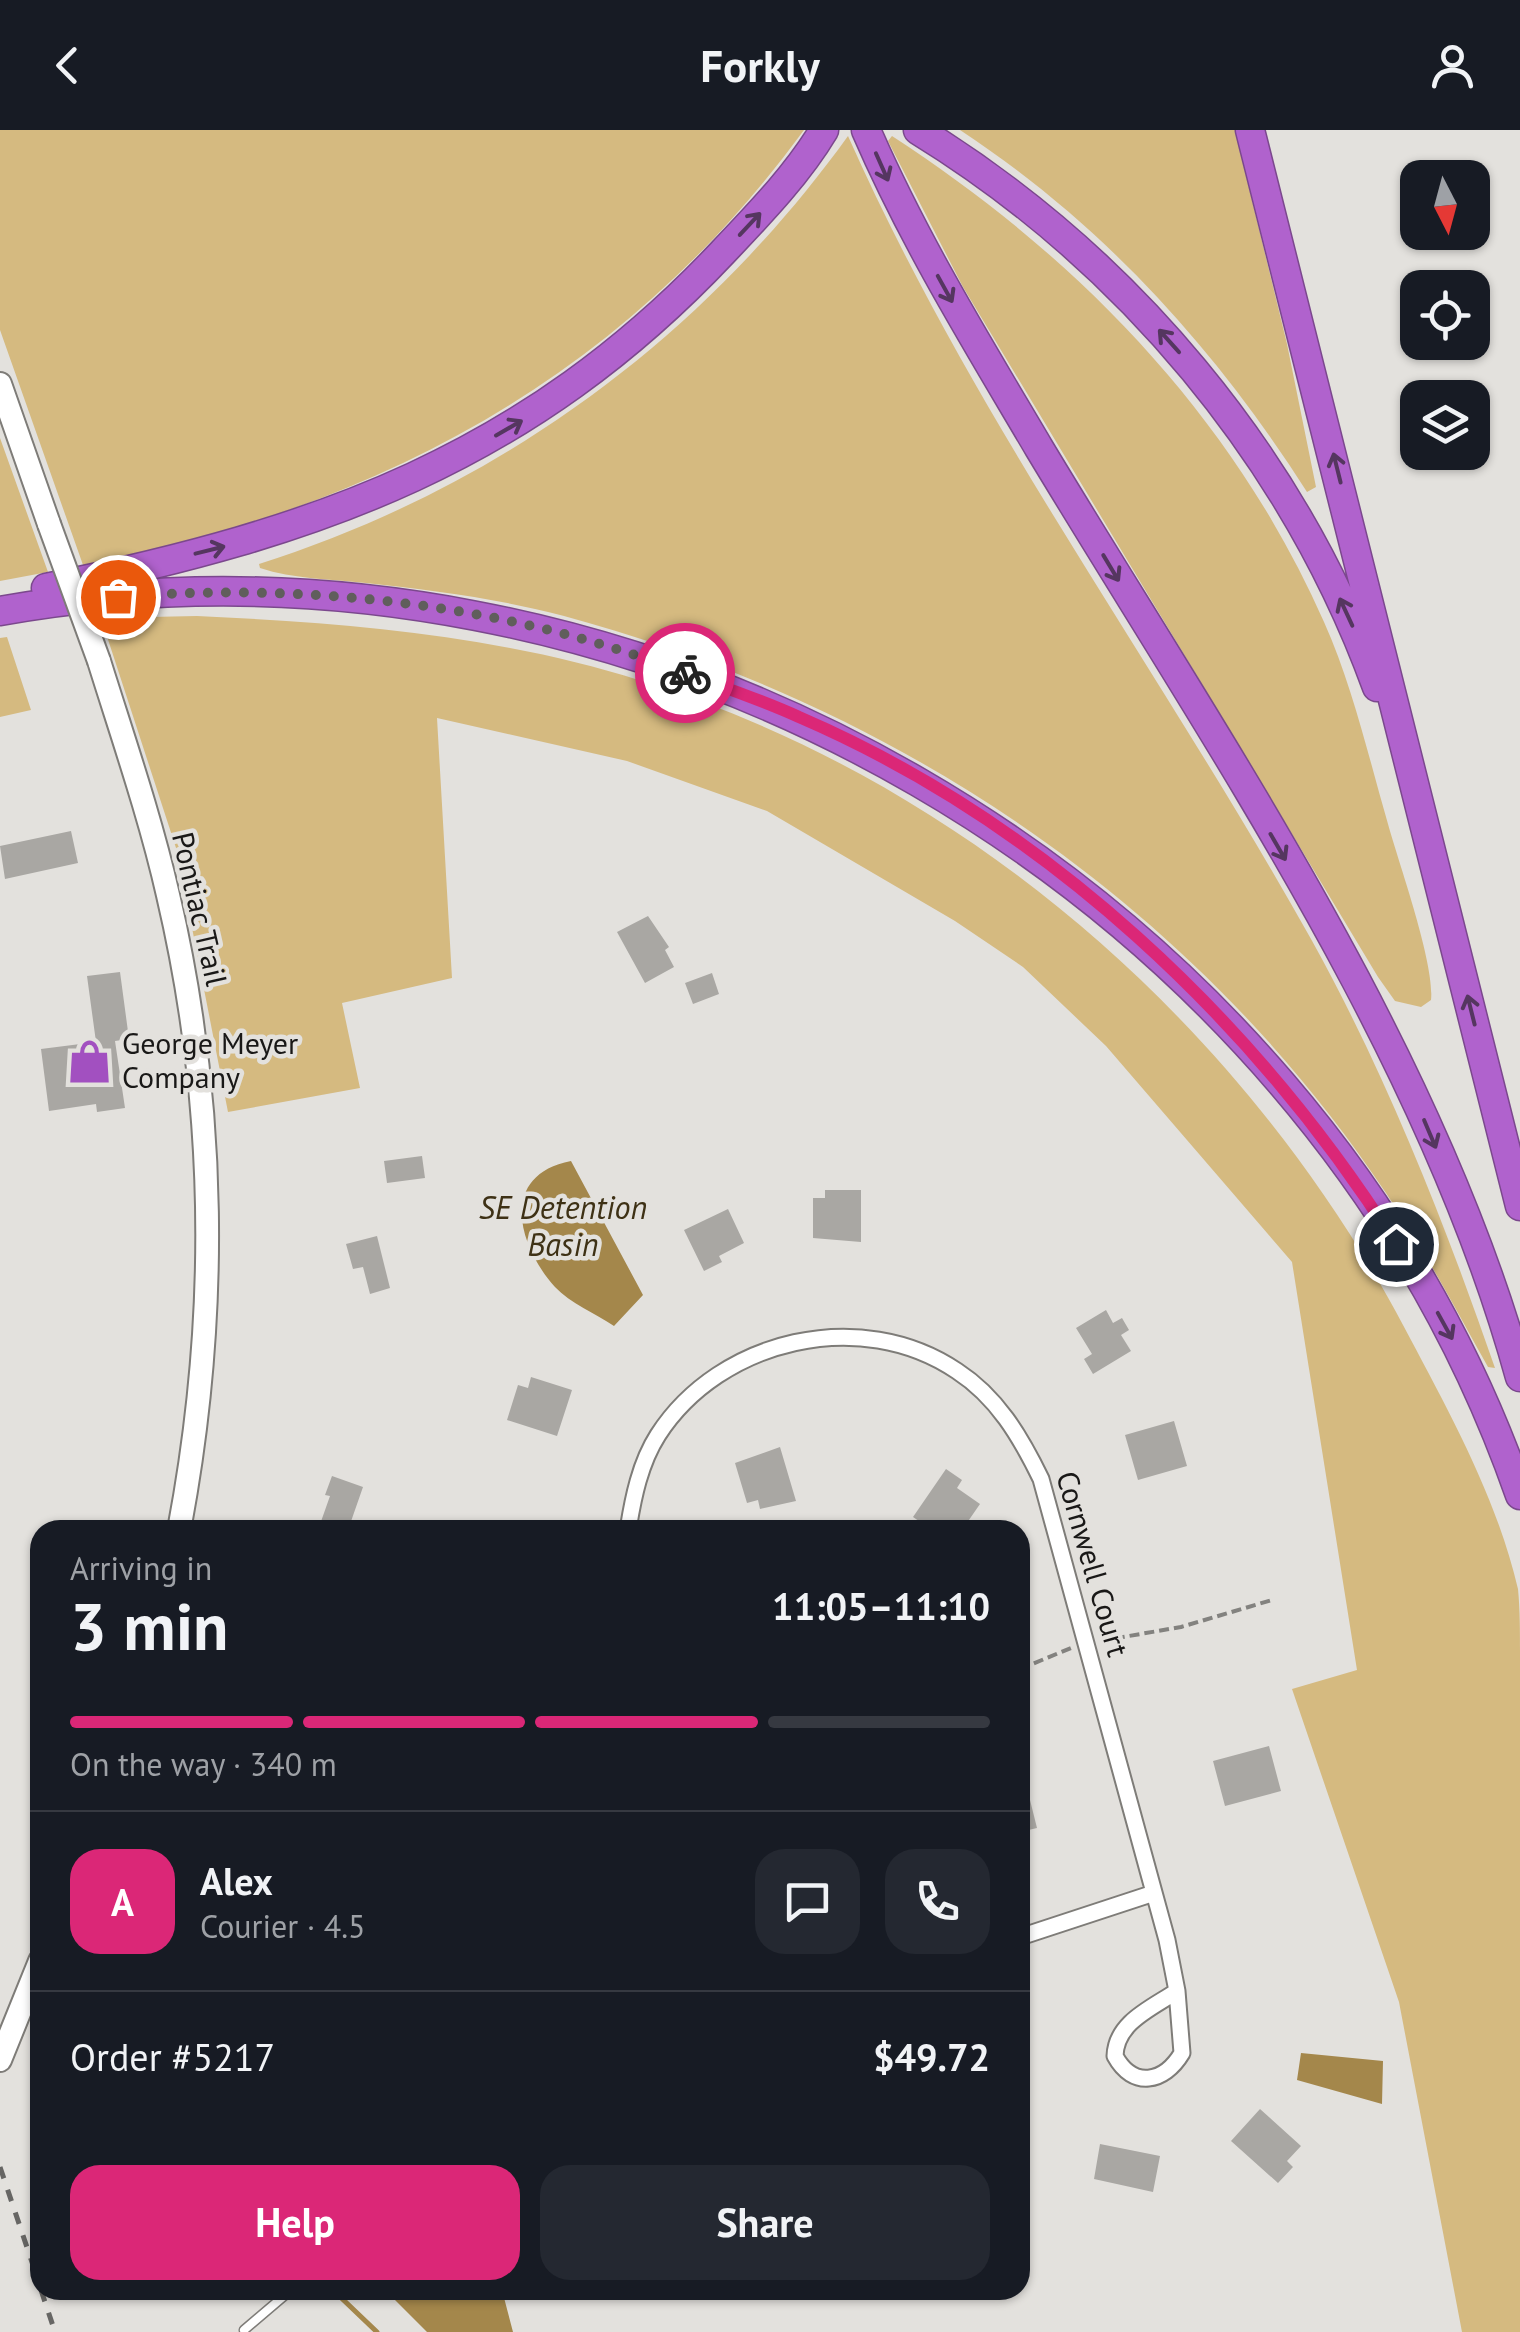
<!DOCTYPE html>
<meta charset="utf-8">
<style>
:root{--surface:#171b24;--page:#242831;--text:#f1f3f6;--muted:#9ea1a6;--line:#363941;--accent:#db2777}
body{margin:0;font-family:"PT Sans",sans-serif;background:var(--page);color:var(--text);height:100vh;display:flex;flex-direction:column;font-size:38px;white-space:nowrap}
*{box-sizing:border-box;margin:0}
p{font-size:32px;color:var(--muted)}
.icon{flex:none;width:55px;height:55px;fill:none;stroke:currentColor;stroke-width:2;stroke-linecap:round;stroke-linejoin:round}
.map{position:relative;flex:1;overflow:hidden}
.sheet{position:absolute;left:30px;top:1390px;width:1000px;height:780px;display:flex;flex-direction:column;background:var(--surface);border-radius:30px;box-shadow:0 2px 8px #0004}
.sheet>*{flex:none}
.needle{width:65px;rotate:174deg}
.tools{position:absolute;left:1400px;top:30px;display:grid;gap:20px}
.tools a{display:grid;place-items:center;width:90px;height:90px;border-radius:20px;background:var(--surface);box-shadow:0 2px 8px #0004;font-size:50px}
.pin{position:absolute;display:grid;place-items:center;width:85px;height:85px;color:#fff;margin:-42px;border:5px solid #fff;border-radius:50%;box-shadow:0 2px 10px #0007}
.courier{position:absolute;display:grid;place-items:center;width:100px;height:100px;margin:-50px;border:8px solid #db2777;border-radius:50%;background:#fff;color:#222;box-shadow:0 2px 12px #0007}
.summary em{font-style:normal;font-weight:800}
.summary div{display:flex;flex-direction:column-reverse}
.summary{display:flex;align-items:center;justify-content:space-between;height:170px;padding:0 40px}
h1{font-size:65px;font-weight:800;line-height:75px}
.bar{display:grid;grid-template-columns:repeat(4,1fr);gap:15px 10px;align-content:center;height:120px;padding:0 40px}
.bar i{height:12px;border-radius:8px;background:var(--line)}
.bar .selected{background:var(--accent)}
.bar p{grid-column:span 4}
.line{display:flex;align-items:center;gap:25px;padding:0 40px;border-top:2px solid var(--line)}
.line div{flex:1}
.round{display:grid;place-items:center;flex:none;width:105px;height:105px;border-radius:30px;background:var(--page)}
.cta{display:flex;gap:20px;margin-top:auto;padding:20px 40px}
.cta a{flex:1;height:115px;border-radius:30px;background:var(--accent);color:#fff;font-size:40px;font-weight:800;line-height:115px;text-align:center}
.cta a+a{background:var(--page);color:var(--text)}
header{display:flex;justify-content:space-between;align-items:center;height:130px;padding:0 40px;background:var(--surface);font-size:45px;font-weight:800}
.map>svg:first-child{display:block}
</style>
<header><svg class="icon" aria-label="back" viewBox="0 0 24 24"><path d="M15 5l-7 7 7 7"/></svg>Forkly<svg class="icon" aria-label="person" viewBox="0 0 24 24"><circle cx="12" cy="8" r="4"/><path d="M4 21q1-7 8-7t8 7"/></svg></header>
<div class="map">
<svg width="1520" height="2202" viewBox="0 0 1520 2202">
<rect width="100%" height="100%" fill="#e3e1dd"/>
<path fill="#d5ba80" d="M0,0H804C623,247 380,378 83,435L0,200Z
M960,0H1235L1287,214L1316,357L1307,362C1215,218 1104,95 960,0Z
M848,6C974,290 1160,539 1311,809C1387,946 1444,1091 1495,1238L1488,1237C1455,1178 1424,1119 1386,1063C1193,774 898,576 564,486C500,469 432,460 366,453C331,449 293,449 260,438L259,434C498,358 701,210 848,6Z
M892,6C1078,127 1233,286 1324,492C1353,557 1368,625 1388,694C1399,734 1435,834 1431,870L1421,877L1395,871L1378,847L963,157L888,11Z
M0,308L48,442L0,451Z
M197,486C303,491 406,498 510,518C891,589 1223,857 1403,1195C1448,1280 1496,1365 1518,1459C1520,1479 1520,1502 1520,1522C1520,1573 1520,1623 1520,1673C1520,1849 1520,2026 1520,2202H1462L1399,1872L1292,1559L1357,1540L1292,1132L1106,916L1023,837L955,791L767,681L627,631L437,588L452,848L342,873L360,958L228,982L177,721L101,488Z
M7,507L31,580L0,587V508Z"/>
<path fill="#a4874b" d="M571,1031L643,1165L614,1196C596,1184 570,1173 555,1157C517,1115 499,1045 571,1031Z
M1301,1923L1383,1931L1382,1974L1297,1950Z
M385,2160H502L513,2202H427Z"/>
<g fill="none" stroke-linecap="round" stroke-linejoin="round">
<path stroke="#a4874b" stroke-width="5" d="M333,2160L377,2202"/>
</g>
<path fill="#a9a7a3" d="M71,701L78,733L5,749L0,716Z
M648,786L669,817L665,820L674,837L645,853L617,802Z
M120,842L129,909L115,911L125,978L97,982L96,974L49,981L41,919L96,912L87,846Z
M712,843L719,864L693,874L685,853Z
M422,1026L425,1048L387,1053L384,1031Z
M825,1060H861V1112L813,1108V1068H825Z
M728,1079L744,1113L719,1126L722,1132L704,1141L684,1100Z
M377,1106L390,1158L370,1164L363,1137L353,1139L346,1114Z
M1106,1180L1113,1193L1122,1188L1129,1200L1121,1205L1131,1221L1093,1244L1084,1229L1092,1224L1076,1198Z
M531,1247L572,1260L557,1306L507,1290L518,1255L528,1258Z
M1174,1291L1187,1336L1138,1350L1125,1305Z
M780,1317L796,1371L760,1379L758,1370L747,1373L735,1333Z
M946,1339L962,1350L957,1358L980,1374L962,1400H932L913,1387Z
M332,1346L363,1357L348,1400H318L330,1366L325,1365Z
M1269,1616L1281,1661L1225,1676L1213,1631Z
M1025,1650L1037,1698L1020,1702V1651Z
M1260,1979L1301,2016L1287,2031L1293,2037L1278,2053L1231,2011Z
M1100,2014L1160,2026L1153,2062L1094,2049Z"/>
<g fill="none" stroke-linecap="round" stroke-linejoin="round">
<defs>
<path id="lane" d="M244,2200L291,2160"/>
<path id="street" d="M628,1400C633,1368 640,1333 658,1305C720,1209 861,1176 957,1241C997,1267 1020,1306 1041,1349L1167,1810L1177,1861L1182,1923C1164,1953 1133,1959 1115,1926C1116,1892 1152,1878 1177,1861
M1020,1807L1154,1763"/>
<path id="secondary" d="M0,254L49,394
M99,531C123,608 150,686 168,765C217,974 219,1189 179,1400
M0,1930L40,1831"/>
<path id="highway" d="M866,0C914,111 977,213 1039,318C1213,607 1430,919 1520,1247
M918,0C1126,128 1293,326 1377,557
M1250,0L1520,1076
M46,458C318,403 528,329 723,122C759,84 797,45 824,0
M0,481C634,368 1307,755 1520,1365"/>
</defs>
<use href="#lane" stroke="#7e7c78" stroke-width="11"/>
<use href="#street" stroke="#7e7c78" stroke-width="19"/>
<use href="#secondary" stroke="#7e7c78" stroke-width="26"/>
<use href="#highway" stroke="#7b488d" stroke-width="31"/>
<path stroke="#83827f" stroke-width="4" stroke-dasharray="10 5" stroke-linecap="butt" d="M1100,1511L1181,1497L1272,1470
M1020,1539L1071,1518"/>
<use href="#lane" stroke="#fff" stroke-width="8"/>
<use href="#street" stroke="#fff" stroke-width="15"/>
<use href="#secondary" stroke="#fff" stroke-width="22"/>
<use href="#highway" stroke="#b062cd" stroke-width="28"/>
<path stroke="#676664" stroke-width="5" stroke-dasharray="12 12" stroke-linecap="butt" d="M0,2037L40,2156
M41,2160L55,2202"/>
<defs>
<path id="secondary-bridge" d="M49,394L99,531"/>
</defs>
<use href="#secondary-bridge" stroke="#7e7c78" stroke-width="26" stroke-linecap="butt"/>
<use href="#secondary-bridge" stroke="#fff" stroke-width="22"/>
</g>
<defs><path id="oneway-shaft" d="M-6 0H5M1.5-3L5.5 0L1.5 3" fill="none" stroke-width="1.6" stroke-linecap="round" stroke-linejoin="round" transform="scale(2.5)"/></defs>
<g stroke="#553660">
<use href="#oneway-shaft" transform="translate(882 37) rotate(66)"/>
<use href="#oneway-shaft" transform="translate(750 94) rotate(-47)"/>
<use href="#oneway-shaft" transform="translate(945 159) rotate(61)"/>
<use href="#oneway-shaft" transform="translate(1169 211) rotate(-132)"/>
<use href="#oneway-shaft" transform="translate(509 298) rotate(-30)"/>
<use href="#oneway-shaft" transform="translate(1337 338) rotate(-104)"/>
<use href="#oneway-shaft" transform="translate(210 420) rotate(-14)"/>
<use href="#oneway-shaft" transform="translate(1111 438) rotate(59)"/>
<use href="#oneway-shaft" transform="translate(1346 482) rotate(-115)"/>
<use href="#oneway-shaft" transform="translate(1278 717) rotate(60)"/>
<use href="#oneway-shaft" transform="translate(1471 880) rotate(-104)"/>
<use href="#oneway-shaft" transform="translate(1430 1004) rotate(67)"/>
<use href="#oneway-shaft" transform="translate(1445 1196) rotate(61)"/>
</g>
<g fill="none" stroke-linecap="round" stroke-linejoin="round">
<path stroke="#605e5c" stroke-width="10" stroke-dasharray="0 18" d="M118,467C307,452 508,474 685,543"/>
<path stroke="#db2777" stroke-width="12" d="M685,543C723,557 762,570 799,587C1045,693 1254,890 1396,1114"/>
</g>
<defs>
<symbol id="shop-bare" viewBox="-9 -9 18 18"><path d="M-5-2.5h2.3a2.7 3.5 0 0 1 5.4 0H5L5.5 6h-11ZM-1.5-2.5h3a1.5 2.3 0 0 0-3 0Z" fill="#a250c0" stroke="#e3e1dd" stroke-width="2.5" paint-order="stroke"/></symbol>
</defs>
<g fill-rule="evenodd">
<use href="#shop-bare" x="58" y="900" width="63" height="63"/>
</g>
<g text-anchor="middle" stroke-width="9" stroke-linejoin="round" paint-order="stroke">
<g font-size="30" fill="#191817" stroke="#e3e1dd">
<text transform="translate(199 779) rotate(77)" y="10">Pontiac Trail</text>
<text transform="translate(1092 1434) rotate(74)" y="10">Cornwell Court</text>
</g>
<g font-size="30" fill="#191817" stroke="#e3e1dd" text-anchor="start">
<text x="122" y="924">George Meyer<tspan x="122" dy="34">Company</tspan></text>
</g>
<g font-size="32" font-style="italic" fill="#3e3115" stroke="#e3e1dd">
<text x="563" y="1089">SE Detention<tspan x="563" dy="37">Basin</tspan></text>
</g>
</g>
</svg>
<div class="tools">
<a><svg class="needle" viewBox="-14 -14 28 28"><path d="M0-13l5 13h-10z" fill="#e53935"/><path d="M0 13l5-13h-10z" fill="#9ea1a6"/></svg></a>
<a><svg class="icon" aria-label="locate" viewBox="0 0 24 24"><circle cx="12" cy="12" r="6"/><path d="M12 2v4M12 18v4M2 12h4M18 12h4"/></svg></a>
<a><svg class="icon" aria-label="layers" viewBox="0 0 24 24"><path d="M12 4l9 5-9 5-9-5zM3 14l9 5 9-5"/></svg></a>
</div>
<div class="pin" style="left:118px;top:467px;background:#ea580c"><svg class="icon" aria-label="bag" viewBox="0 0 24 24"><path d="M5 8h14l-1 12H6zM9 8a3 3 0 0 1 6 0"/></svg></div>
<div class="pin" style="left:1396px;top:1114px;background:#1f2937"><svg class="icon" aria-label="home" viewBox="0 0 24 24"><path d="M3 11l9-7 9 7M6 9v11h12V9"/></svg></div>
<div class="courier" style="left:685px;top:543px"><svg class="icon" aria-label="bike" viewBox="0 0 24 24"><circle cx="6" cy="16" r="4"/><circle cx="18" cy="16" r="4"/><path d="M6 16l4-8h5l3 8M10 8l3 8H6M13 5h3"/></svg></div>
<section class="sheet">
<div class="summary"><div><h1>3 min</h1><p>Arriving in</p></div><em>11:05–11:10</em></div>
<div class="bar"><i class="selected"></i><i class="selected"></i><i class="selected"></i><i></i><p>On the way · 340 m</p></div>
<div class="line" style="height:180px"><b class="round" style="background:var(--accent);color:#fff">A</b><div><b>Alex</b><p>Courier · 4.5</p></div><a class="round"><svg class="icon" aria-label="chat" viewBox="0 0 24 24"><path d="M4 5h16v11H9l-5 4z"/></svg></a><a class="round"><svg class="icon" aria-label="phone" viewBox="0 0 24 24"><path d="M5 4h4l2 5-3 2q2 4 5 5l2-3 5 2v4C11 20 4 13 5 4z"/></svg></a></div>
<div class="line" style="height:130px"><div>Order #5217</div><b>$49.72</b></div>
<div class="cta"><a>Help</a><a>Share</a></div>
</section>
</div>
